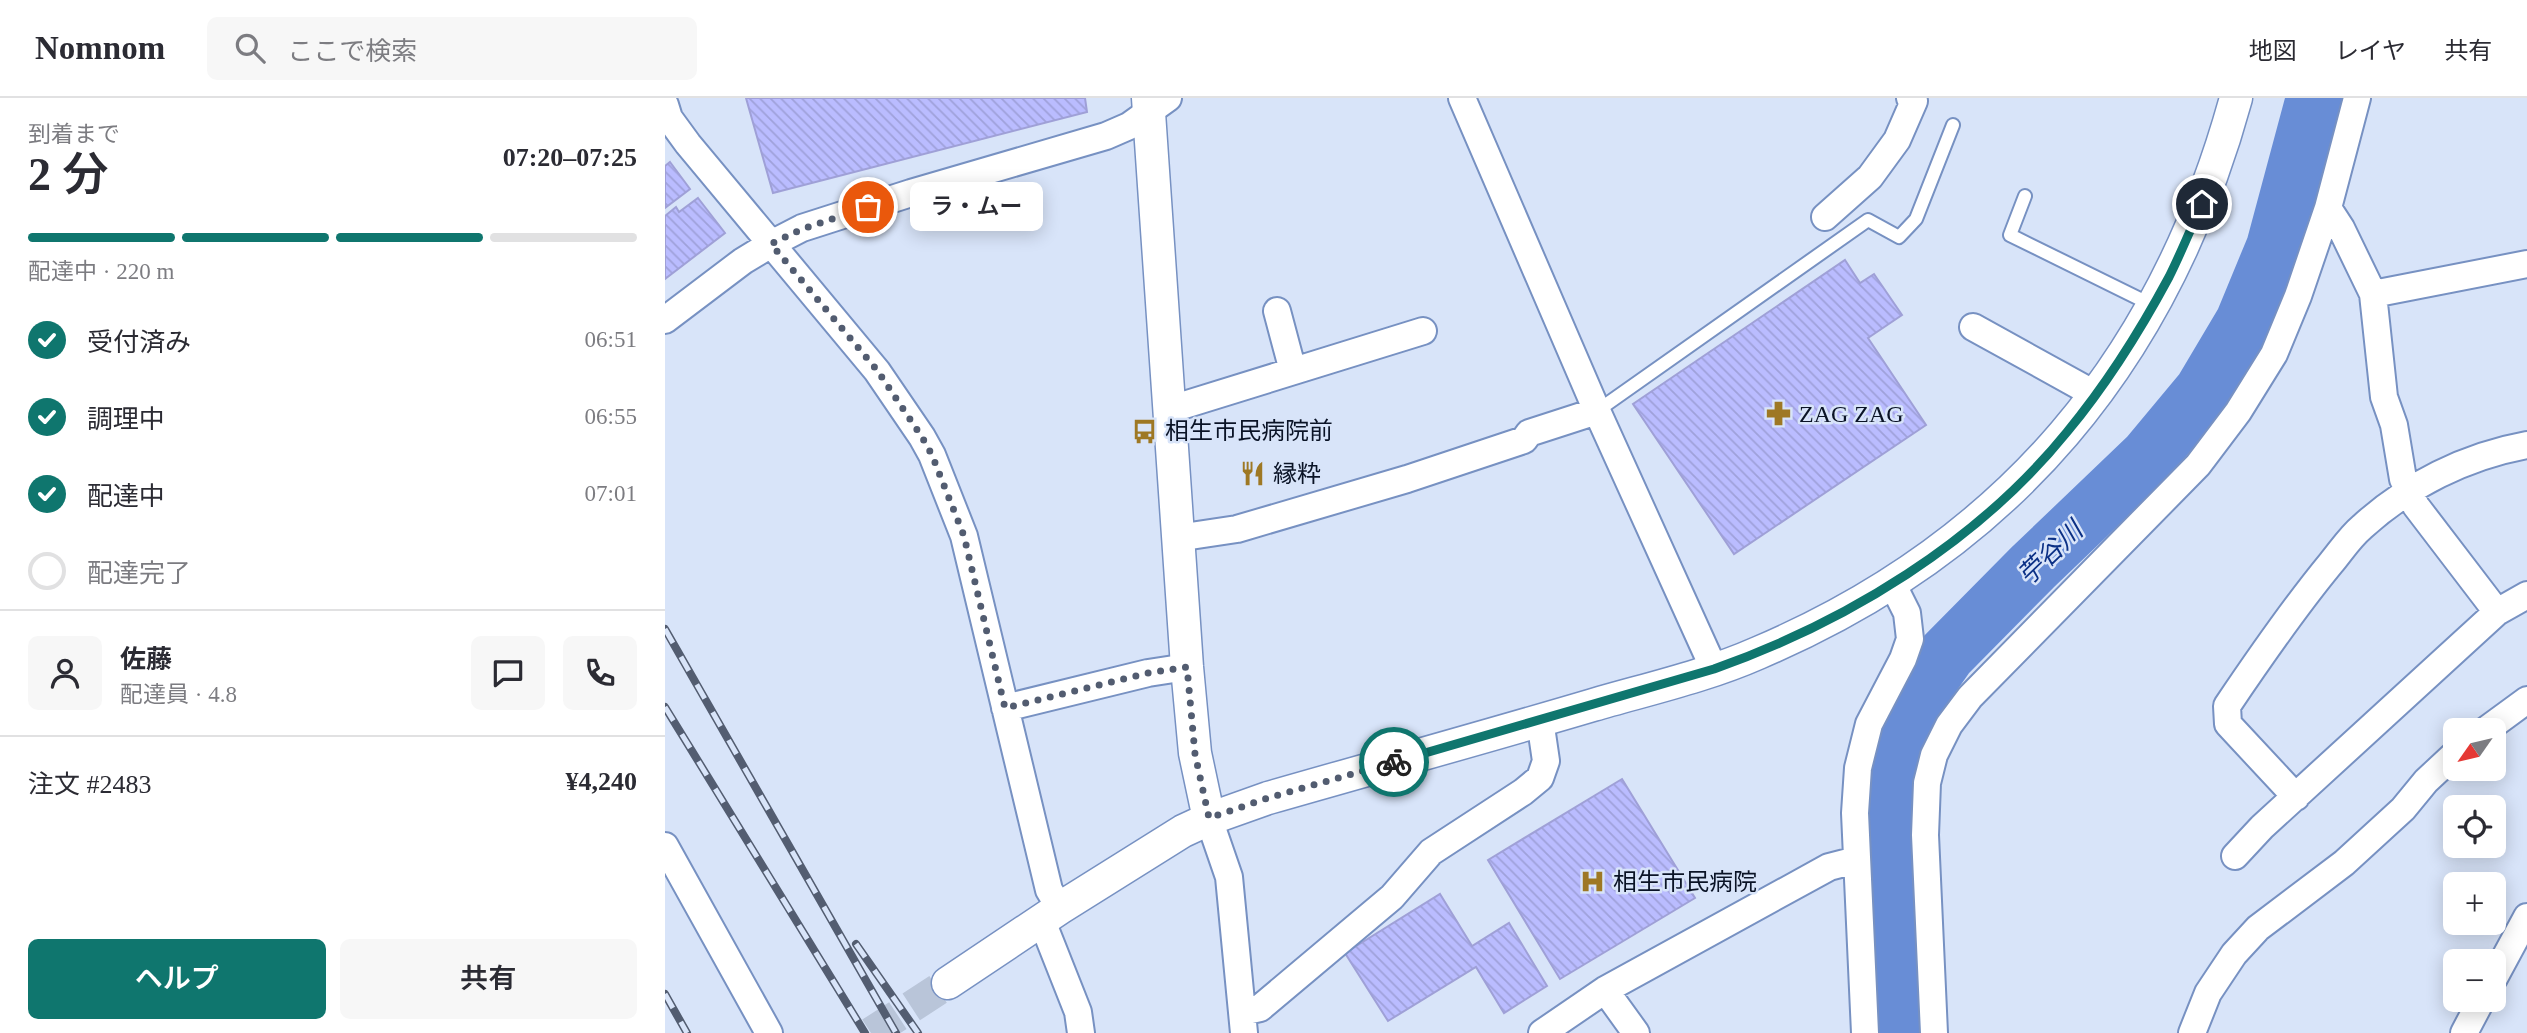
<!DOCTYPE html>
<html lang="ja">
<meta charset="utf-8">
<style>
:root{--surface:#fff;--page:#f7f7f7;--text:#2b2b33;--muted:#7c7c81;--line:#e1e1e2;--accent:#0f766e}
body{margin:0;font-family:"Times New Roman","Noto Sans JP",serif;background:var(--page);color:var(--text);height:100vh;display:flex;flex-direction:column;font-size:26px;white-space:nowrap}
*{box-sizing:border-box;margin:0}
p{font-size:23px;color:var(--muted)}
.icon{flex:none;width:38px;height:38px;fill:none;stroke:currentColor;stroke-width:2;stroke-linecap:round;stroke-linejoin:round}
.map{position:relative;flex:1;overflow:hidden}
.panel{display:flex;flex-direction:column;background:var(--surface);width:665px}
.panel>*{flex:none}
.needle{width:46px;rotate:236deg}
.controls{position:absolute;left:1778px;top:620px;display:grid;gap:14px}
.controls a{display:grid;place-items:center;width:63px;height:63px;border-radius:10px;background:var(--surface);box-shadow:0 4px 18px #0003;font-size:35px}
.pin{position:absolute;display:grid;place-items:center;width:60px;height:60px;color:#fff;margin:-30px;border:4px solid #fff;border-radius:50%;box-shadow:0 2px 7px #0007}
.courier{position:absolute;display:grid;place-items:center;width:70px;height:70px;margin:-35px;border:5px solid #0f766e;border-radius:50%;background:#fff;color:#222;box-shadow:0 2px 9px #0007}
.bubble{position:absolute;height:49px;border-radius:10px;background:var(--surface);box-shadow:0 4px 18px #0003;font-size:23px;font-weight:600;line-height:49px;text-align:center}
.summary em{font-style:normal;font-weight:600}
.summary div{display:flex;flex-direction:column-reverse}
.summary{display:flex;align-items:center;justify-content:space-between;height:119px;padding:0 28px}
h1{font-size:46px;font-weight:600;line-height:52px}
.bar{display:grid;grid-template-columns:repeat(4,1fr);gap:10px 7px;align-content:center;height:84px;padding:0 28px}
.bar i{height:9px;border-radius:5px;background:var(--line)}
.bar .on{background:var(--accent)}
.bar p{grid-column:span 4}
.line{display:flex;align-items:center;gap:18px;padding:0 28px;border-top:2px solid var(--line)}
.line div{flex:1}
.round{display:grid;place-items:center;flex:none;width:74px;height:74px;border-radius:10px;background:var(--page)}
ol{padding:0 28px;list-style:none}
li{display:flex;align-items:center;gap:21px;height:77px}
li p{margin-inline-start:auto}
li .icon{padding:7px;border-radius:50%;background:var(--accent);color:#fff;stroke-width:4}
li:last-child{color:var(--muted)}
li i{width:38px;height:38px;border:4px solid var(--line);border-radius:50%}
.action{display:flex;gap:14px;margin-top:auto;padding:14px 28px}
.action a{flex:1;height:80px;border-radius:10px;background:var(--accent);color:#fff;font-size:28px;font-weight:600;line-height:80px;text-align:center}
.action a+a{background:var(--page);color:var(--text)}
header{display:flex;align-items:center;gap:42px;box-sizing:border-box;height:98px;padding:0 35px;background:var(--surface);border-bottom:2px solid var(--line)}
header strong{font-size:33px}
nav{display:flex;gap:38px;margin-inline-start:auto;font-size:24px}
.search{width:490px;height:63px;background:var(--page);display:flex;align-items:center;gap:18px;box-sizing:border-box;padding:0 24px;border-radius:10px;color:var(--muted);font-size:26px}
main{display:flex;flex:1;min-height:0}
.map>svg:first-child{display:block}
</style>
<header>
<strong>Nomnom</strong>
<div class="search"><svg class="icon" aria-label="search" viewBox="0 0 24 24"><circle cx="10" cy="10" r="6"/><path d="M15 15l6 6"/></svg>ここで検索</div>
<nav><a>地図</a><a>レイヤ</a><a>共有</a></nav>
</header>
<main>
<section class="panel">
<div class="summary"><div><h1>2 分</h1><p>到着まで</p></div><em>07:20–07:25</em></div>
<div class="bar"><i class="on"></i><i class="on"></i><i class="on"></i><i></i><p>配達中 · 220 m</p></div>
<ol>
<li><svg class="icon" aria-label="check" viewBox="0 0 24 24"><path d="M5 12l5 5 9-10"/></svg>受付済み<p>06:51</p></li>
<li><svg class="icon" aria-label="check" viewBox="0 0 24 24"><path d="M5 12l5 5 9-10"/></svg>調理中<p>06:55</p></li>
<li><svg class="icon" aria-label="check" viewBox="0 0 24 24"><path d="M5 12l5 5 9-10"/></svg>配達中<p>07:01</p></li>
<li><i></i>配達完了</li>
</ol>
<div class="line" style="height:126px"><a class="round"><svg class="icon" aria-label="person" viewBox="0 0 24 24"><circle cx="12" cy="8" r="4"/><path d="M4 21q1-7 8-7t8 7"/></svg></a><div><b>佐藤</b><p>配達員 · 4.8</p></div><a class="round"><svg class="icon" aria-label="chat" viewBox="0 0 24 24"><path d="M4 5h16v11H9l-5 4z"/></svg></a><a class="round"><svg class="icon" aria-label="phone" viewBox="0 0 24 24"><path d="M5 4h4l2 5-3 2q2 4 5 5l2-3 5 2v4C11 20 4 13 5 4z"/></svg></a></div>
<div class="line" style="height:91px"><div>注文 #2483</div><b>¥4,240</b></div>
<div class="action"><a>ヘルプ</a><a>共有</a></div>
</section>
<div class="map">
<svg width="1862" height="935" viewBox="0 0 1862 935">
<defs>
<pattern id="building-back-hatch" width="6" height="6" patternUnits="userSpaceOnUse" patternTransform="scale(1.75)"><rect width="6" height="6" fill="#babcff"/><path d="M-1 5l2 2M0 0l6 6M5-1l2 2" fill="none" stroke="#9fa1da"/></pattern>
</defs>
<rect width="100%" height="100%" fill="#d8e4f9"/>
<g fill="none" stroke-linecap="round" stroke-linejoin="round">
<path stroke="#688dd6" stroke-width="58" d="M1235,935L1226,667L1243,612L1282,556L1368,469L1483,359L1538,293L1579,224L1610,149L1650,0"/>
</g>
<path fill="url(#building-back-hatch)" stroke="#9fa0d7" stroke-width="2" d="M81,0H420L422,14L108,95Z
M5,64L25,91L0,110V68Z
M33,100L60,135L0,181V118L11,109L14,114Z
M1180,162L1195,185L1209,176L1237,217L1203,240L1261,327L1069,456L968,306Z
M957,681L1030,800L895,881L823,762Z
M775,796L807,848L844,825L882,888L839,915L811,869L723,923L680,855Z"/>
<g fill="none" stroke-linecap="round" stroke-linejoin="round">
<path stroke="#b9c5d9" stroke-width="32" stroke-dasharray="32 16" stroke-linecap="butt" d="M206,935L283,885"/>
<defs>
<path id="service" d="M1360,98L1345,137L1487,207
M932,313L1203,122L1234,139L1251,121L1288,27"/>
<path id="minor" d="M797,0L932,313L1049,571
M0,7L4,20L23,46L212,273L257,339L267,357L299,438L384,792L395,810
M1663,110L1676,130L1708,196L1719,299L1729,327L1738,381L1751,408L1832,514
M1160,119L1205,79L1232,42L1249,3L1245,0
M1708,196L1862,166
M612,213L628,273
M0,222L78,163L106,146L137,130L246,95L441,38L464,28L503,0
M1308,229L1431,297
M503,312L758,233
M512,440L572,431L742,381L859,342L864,335L932,313
M340,610L483,575L522,569
M1821,632L1862,602
M1631,699L1563,626L1562,608C1595,559 1628,511 1666,465C1676,453 1685,439 1697,429C1743,387 1801,358 1862,347
M544,721L564,779L579,935
M0,748L104,935
M1570,758L1597,729L1832,514L1862,497
M377,823L413,914L416,935
M1829,880L1862,819
M940,892L971,935
M577,914L595,910L727,799L766,754L858,694L875,680L881,663L875,622
M877,935L940,892L1164,769L1191,762
M1200,935L1190,715L1193,670L1204,626L1238,561L1245,541L1242,515L1227,485
M1269,935L1260,737L1262,685L1269,657L1284,627L1305,599L1533,367L1573,314L1609,256L1633,198L1663,110L1692,0
M1527,935L1543,895L1569,856L1593,830L1679,765L1738,711L1761,683L1790,656
M1799,935L1817,901"/>
<path id="tertiary" d="M483,0L522,569L530,655L544,721
M283,885L395,810L518,733L544,721L603,700C711,669 820,639 928,607C983,591 1041,578 1093,555C1344,448 1499,262 1571,0"/>
</defs>
<use href="#service" stroke="#7791c2" stroke-width="16"/>
<use href="#minor" stroke="#7791c2" stroke-width="30"/>
<use href="#tertiary" stroke="#7791c2" stroke-width="35"/>
<use href="#service" stroke="#fff" stroke-width="12"/>
<use href="#minor" stroke="#fff" stroke-width="26"/>
<use href="#tertiary" stroke="#fff" stroke-width="32"/>
<defs>
<path id="rail" d="M0,531L231,935
M0,609L200,935
M191,846L253,935
M0,896L22,935"/>
</defs>
<use href="#rail" stroke="#535d71" stroke-width="8"/>
<use href="#rail" stroke="#d8e4f9" stroke-width="5" stroke-dasharray="16" stroke-linecap="butt"/>
</g>
<g fill="none" stroke-linecap="round" stroke-linejoin="round">
<path stroke="#525c70" stroke-width="7" stroke-dasharray="0 12.6" d="M203,109L137,131L106,146L212,272L257,339L267,357L299,438L340,610L483,575L522,569L530,656L544,720L603,700L729,664"/>
<path stroke="#0f766e" stroke-width="9" d="M729,664L1049,571C1182,524 1313,444 1402,334C1441,287 1475,233 1504,179C1516,155 1526,130 1537,106"/>
</g>
<defs>
<symbol id="pharmacy-bare" viewBox="-9 -9 18 18"><path d="M-2-6h4v4h4v4h-4v4h-4v-4h-4v-4h4Z" fill="#9e7824" stroke="#d8e4f9" stroke-width="2.5" paint-order="stroke"/></symbol>
<symbol id="bus-bare" viewBox="-9 -9 18 18"><path d="M-5-6H5V4H4V6H2V4H-2V6H-4V4H-5ZM-3.5-4V0h7V-4ZM-3.5 1.2v1.5H-2V1.2ZM2 1.2v1.5H3.5V1.2Z" fill="#9e7824" stroke="#d8e4f9" stroke-width="2.5" paint-order="stroke"/></symbol>
<symbol id="restaurant-bare" viewBox="-9 -9 18 18"><path d="M-5-6h1v4h1v-4h1v4h1v-4h1v5L-1.5 .5V6h-2V.5L-5-1ZM5-6V6H3V1.5H1.5Q1.5-4 5-6Z" fill="#9e7824" stroke="#d8e4f9" stroke-width="2.5" paint-order="stroke"/></symbol>
<symbol id="hospital-bare" viewBox="-9 -9 18 18"><path d="M-5-5h3v3.5h4V-5h3V5h-3V1.5h-4V5h-3Z" fill="#9e7824" stroke="#d8e4f9" stroke-width="2.5" paint-order="stroke"/></symbol>
</defs>
<g fill-rule="evenodd">
<use href="#pharmacy-bare" x="1096" y="298" width="35" height="35"/>
<use href="#bus-bare" x="462" y="316" width="35" height="35"/>
<use href="#restaurant-bare" x="570" y="358" width="35" height="35"/>
<use href="#hospital-bare" x="910" y="766" width="35" height="35"/>
</g>
<g text-anchor="middle" stroke-width="5" stroke-linejoin="round" paint-order="stroke">
<g font-size="24" fill="#0a1326" stroke="#d8e4f9" text-anchor="start">
<text x="1134" y="324">ZAG ZAG</text>
<text x="500" y="341">相生市民病院前</text>
<text x="608" y="384">縁粋</text>
<text x="948" y="792">相生市民病院</text>
</g>
<g font-size="26" font-style="italic" fill="#0b3085" stroke="#d8e4f9">
<text transform="translate(1385 455) rotate(-44)" y="9">苧谷川</text>
</g>
</g>
</svg>
<div class="controls">
<a><svg class="needle" viewBox="-14 -14 28 28"><path d="M0-13l5 13h-10z" fill="#e53935"/><path d="M0 13l5-13h-10z" fill="#7c7c81"/></svg></a>
<a><svg class="icon" aria-label="locate" viewBox="0 0 24 24"><circle cx="12" cy="12" r="6"/><path d="M12 2v4M12 18v4M2 12h4M18 12h4"/></svg></a>
<a>+</a>
<a>−</a>
</div>
<div class="pin" style="left:203px;top:109px;background:#ea580c"><svg class="icon" aria-label="bag" viewBox="0 0 24 24"><path d="M5 8h14l-1 12H6zM9 8a3 3 0 0 1 6 0"/></svg></div>
<div class="pin" style="left:1537px;top:106px;background:#1f2937"><svg class="icon" aria-label="home" viewBox="0 0 24 24"><path d="M3 11l9-7 9 7M6 9v11h12V9"/></svg></div>
<div class="courier" style="left:729px;top:664px"><svg class="icon" aria-label="bike" viewBox="0 0 24 24"><circle cx="6" cy="16" r="4"/><circle cx="18" cy="16" r="4"/><path d="M6 16l4-8h5l3 8M10 8l3 8H6M13 5h3"/></svg></div>
<div class="bubble" style="left:245px;top:84px;width:133px">ラ・ムー</div>
</div>
</main>
